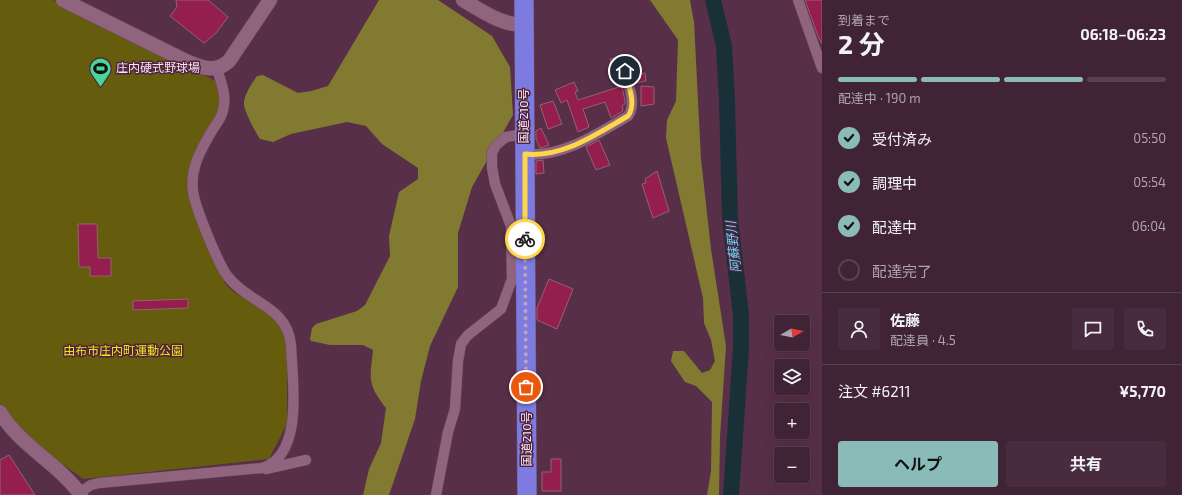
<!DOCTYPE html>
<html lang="ja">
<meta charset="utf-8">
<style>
:root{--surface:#412336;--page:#482b3e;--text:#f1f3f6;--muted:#aea4ad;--line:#5a4051;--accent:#8bbbb9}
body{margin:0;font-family:"Exo 2","Noto Sans JP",sans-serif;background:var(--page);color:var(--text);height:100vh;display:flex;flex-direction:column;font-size:15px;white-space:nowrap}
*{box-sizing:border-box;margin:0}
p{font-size:13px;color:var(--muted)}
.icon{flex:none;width:22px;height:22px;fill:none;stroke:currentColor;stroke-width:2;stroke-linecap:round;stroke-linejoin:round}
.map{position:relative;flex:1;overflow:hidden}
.side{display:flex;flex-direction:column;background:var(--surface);width:360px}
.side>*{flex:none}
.needle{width:26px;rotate:81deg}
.controls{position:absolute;left:774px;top:315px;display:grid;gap:8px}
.controls a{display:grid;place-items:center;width:36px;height:36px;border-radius:4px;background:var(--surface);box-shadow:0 4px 16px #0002,0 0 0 1px var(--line);font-size:20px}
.pin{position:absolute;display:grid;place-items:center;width:34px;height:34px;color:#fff;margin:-17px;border:2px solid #fff;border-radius:50%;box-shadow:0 1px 4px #0007}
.courier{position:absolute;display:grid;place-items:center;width:40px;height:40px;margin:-20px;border:3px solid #ffd54a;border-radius:50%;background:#fff;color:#222;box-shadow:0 1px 5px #0007}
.overview em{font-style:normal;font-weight:700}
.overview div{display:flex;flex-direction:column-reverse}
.overview{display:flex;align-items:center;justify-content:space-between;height:68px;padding:0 16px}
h1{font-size:26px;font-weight:700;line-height:30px}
.bar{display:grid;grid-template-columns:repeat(4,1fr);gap:6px 4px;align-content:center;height:48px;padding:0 16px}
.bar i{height:5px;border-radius:3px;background:var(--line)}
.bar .active{background:var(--accent)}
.bar p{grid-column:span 4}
.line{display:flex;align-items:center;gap:10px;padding:0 16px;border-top:1px solid var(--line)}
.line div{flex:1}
.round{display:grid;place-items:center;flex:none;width:42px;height:42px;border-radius:4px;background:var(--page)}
ol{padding:0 16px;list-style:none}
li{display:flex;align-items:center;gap:12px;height:44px}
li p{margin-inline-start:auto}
li .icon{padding:4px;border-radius:50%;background:var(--accent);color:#111;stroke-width:4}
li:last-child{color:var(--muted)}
li i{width:22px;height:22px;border:2px solid var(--line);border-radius:50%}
.cta{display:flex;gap:8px;margin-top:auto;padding:8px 16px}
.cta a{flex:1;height:46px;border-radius:4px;background:var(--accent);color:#111;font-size:16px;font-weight:700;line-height:46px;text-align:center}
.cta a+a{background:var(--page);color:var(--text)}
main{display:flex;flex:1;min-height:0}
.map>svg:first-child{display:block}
</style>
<main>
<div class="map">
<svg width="822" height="495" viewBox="0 0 822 495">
<rect width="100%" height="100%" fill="#572f48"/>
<path fill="#655c0e" d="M0,0H53L216,81C217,87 220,94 221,100C221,109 215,118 210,125C194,152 183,168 191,201L224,282C237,299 257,302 272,315C281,322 285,335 287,345V424L269,459L83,479C56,458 14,433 0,403Z"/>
<path fill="#827a31" d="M379,0H438L492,36L510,67L513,115L472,187L458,233V287L430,346L421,381L415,419L389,495H363L369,469L381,443L386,408C367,383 370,380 373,350L363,345H330L311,341L310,339L312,328L316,324L357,311L365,305L390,256L389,236L399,192L418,179V168L382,144L366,126L347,122L291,134L273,142L260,139C256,133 245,113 244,105C243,96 252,83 257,76L263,75L298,93L311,91L328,86Z
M650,0H690L694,22L701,159L711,249L726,346L720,437L719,495H707L711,471L712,402L696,386L685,382L671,361L673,351H684L702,373L710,370L715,361L711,340L704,323L703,298L666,138L667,120L676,101L678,40Z"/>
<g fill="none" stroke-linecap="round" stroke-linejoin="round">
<path stroke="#1a3038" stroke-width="16" d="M713,0L724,46L727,101L730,219L741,315V348L731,495"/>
</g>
<path fill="#941e4d" stroke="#95626f" d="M176,0H208L228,17L216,33L204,43L170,16L177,7Z
M805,0H822V44L818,36Z
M619,57L622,66L619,69V73L616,75L610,59Z
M645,73L646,81L635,83L633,75Z
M574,82L578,91L575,92L578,100L622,86L625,101V104L622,106L623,111L611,118L605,102L583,109L589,127L578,132L567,100L561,103L555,90Z
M641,86L654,87V104L641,106Z
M553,101L562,124L548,129L540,105Z
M541,128L549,145L540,148L536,139V131Z
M599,140L610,165L596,170L586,147Z
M543,160L544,173L536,174V161Z
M657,171L669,211L653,218L642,184L646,183L645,179Z
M78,224H97L98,258H111V276H90V267H79Z
M549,279L573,289L557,329L537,320V308Z
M188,299V308L133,310V301Z
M9,455L35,495H0V460Z
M551,459H561V491H542V472H551Z"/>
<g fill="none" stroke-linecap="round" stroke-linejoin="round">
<defs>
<path id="street" d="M798,0L822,68
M525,154C562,158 597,134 628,116C637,105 628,84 625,71
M266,469L306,460
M79,493L91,485L99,483L262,468C305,455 292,379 291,345C287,306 250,304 229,278C219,267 198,213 194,197C188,171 200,151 213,129C217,123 222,117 223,110C227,96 221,82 217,69
M436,495L448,432L455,409L458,361L461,344L468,335L501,309L512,279L511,226L495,184L492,167V153L496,145L506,137L524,134"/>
<path id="secondary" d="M63,0L186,61C201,67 215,74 229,61L270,0
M463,0C482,11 501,25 524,25
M0,412C20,446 58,463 81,495"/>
<path id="highway" d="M524,0L527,495"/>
</defs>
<use href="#street" stroke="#714e64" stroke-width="11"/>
<use href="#secondary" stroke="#714e64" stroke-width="15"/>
<use href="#highway" stroke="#714e64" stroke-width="20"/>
<use href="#street" stroke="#90647f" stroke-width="10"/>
<use href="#secondary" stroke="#90647f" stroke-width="14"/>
<use href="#highway" stroke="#7e7be0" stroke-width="19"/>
</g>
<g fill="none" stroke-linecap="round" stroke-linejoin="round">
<path stroke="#c2a3b5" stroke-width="4" stroke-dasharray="0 7.2" d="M525,239L526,387"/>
<path stroke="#ffd54a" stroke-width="5" d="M525,239V154C563,158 596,134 628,116C637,105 628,84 625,71"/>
</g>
<defs>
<symbol id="stadium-pin" viewBox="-11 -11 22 30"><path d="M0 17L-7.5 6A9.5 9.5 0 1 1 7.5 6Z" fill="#4ad49c" stroke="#4b243d"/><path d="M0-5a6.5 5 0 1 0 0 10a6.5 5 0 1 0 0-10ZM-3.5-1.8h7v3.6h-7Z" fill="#111"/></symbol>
</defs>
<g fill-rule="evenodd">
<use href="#stadium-pin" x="88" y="56" width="25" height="34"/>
</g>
<g text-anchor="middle" stroke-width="3" stroke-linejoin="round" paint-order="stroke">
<g font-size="12" fill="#fce2f0" stroke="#4b243d" text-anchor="start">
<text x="116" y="72">庄内硬式野球場</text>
</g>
<g font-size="12" fill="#fce2f0" stroke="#4b243d">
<text transform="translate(524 116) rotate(-90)" y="4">国道210号</text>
<text transform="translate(527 439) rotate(-90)" y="4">国道210号</text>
</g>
<g font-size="12" fill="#f8e31a" stroke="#4b243d">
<text x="123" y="355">由布市庄内町運動公園</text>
</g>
<g font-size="13" font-style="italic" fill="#68d5f9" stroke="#4b243d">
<text transform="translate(733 247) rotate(-96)" y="5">阿蘇野川</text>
</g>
</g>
</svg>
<div class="controls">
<a><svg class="needle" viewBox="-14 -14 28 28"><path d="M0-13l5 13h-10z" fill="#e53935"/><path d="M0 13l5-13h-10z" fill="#aea4ad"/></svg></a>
<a><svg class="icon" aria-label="layers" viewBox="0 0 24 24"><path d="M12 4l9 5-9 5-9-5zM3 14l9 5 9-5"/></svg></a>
<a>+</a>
<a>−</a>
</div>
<div class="pin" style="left:526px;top:387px;background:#ea580c"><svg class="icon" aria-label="bag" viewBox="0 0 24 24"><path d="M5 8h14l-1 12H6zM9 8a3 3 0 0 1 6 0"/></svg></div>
<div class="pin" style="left:625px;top:71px;background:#1f2937"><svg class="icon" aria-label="home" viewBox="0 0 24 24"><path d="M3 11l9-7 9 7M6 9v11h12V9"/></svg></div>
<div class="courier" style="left:525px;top:239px"><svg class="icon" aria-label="bike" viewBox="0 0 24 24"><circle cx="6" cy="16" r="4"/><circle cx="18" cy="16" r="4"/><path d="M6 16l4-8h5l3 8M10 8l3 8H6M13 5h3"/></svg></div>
</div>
<section class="side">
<div class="overview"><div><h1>2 分</h1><p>到着まで</p></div><em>06:18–06:23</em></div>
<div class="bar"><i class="active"></i><i class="active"></i><i class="active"></i><i></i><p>配達中 · 190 m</p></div>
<ol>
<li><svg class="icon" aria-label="check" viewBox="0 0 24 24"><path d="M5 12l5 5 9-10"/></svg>受付済み<p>05:50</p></li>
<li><svg class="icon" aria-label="check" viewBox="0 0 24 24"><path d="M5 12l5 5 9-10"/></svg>調理中<p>05:54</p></li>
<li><svg class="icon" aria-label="check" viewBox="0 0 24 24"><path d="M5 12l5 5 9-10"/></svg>配達中<p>06:04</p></li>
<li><i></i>配達完了</li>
</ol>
<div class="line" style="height:72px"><a class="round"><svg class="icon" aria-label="person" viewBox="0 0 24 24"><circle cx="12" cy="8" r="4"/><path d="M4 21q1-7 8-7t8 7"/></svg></a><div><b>佐藤</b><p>配達員 · 4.5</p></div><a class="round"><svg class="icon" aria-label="chat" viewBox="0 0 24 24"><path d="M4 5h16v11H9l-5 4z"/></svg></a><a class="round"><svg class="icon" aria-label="phone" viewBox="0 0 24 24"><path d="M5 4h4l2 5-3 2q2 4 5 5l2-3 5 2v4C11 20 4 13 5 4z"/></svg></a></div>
<div class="line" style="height:52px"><div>注文 #6211</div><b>¥5,770</b></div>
<div class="cta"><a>ヘルプ</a><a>共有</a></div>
</section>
</main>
